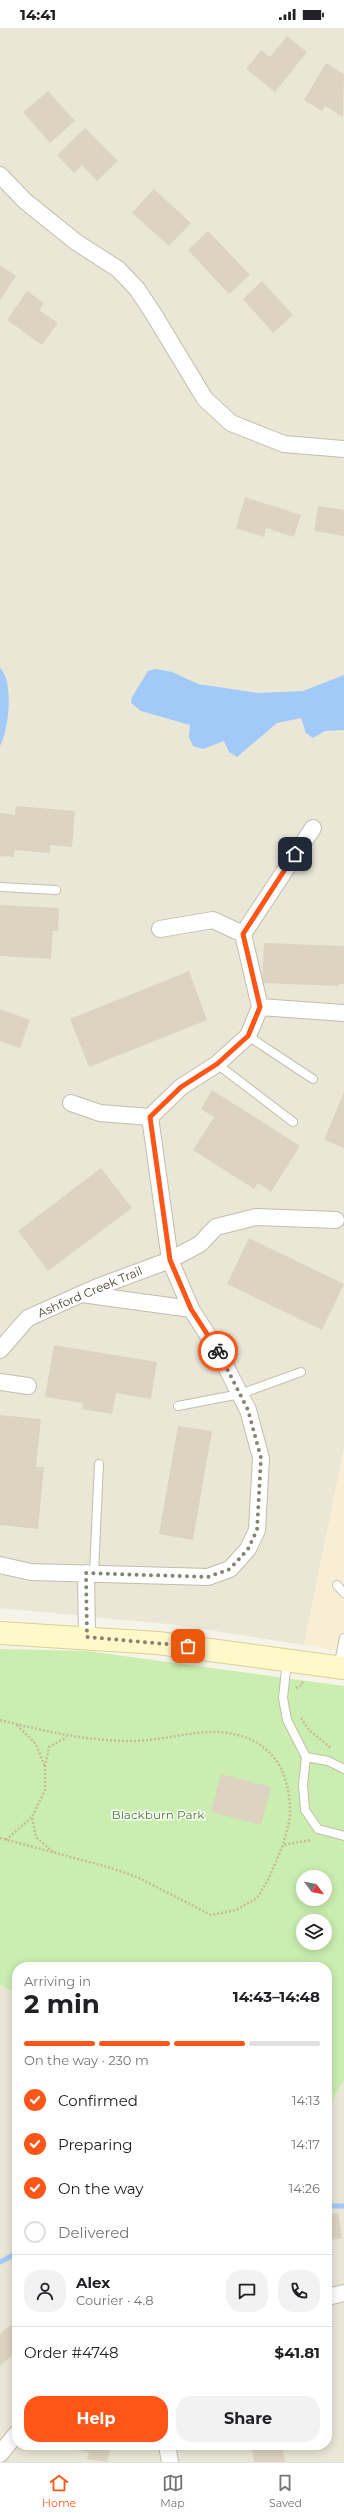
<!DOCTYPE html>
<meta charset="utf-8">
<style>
:root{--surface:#fff;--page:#f2f2f2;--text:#202124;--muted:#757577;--line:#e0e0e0;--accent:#ff5617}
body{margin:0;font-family:Montserrat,sans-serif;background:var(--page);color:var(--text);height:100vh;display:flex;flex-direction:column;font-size:15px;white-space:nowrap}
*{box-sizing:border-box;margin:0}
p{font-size:13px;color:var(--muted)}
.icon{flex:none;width:22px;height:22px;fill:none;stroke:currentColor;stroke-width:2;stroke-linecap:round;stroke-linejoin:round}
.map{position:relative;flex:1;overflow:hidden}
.drawer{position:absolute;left:12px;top:1934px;width:320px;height:488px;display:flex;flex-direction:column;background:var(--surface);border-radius:16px;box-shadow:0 2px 10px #0003}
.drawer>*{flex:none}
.needle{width:26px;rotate:122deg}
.controls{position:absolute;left:296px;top:1842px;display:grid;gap:8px}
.controls a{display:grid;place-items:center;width:36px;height:36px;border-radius:50%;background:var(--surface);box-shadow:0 2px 10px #0003;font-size:20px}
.pin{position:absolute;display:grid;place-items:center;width:34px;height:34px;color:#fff;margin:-17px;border-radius:8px;box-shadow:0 2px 6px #0006}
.courier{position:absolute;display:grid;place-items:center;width:40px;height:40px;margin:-20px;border:3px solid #ff5617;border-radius:50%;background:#fff;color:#222;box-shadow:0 1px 5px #0007}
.headline em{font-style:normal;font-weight:700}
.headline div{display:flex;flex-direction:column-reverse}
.headline{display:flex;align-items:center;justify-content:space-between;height:68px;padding:0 12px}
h1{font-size:26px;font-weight:700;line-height:30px}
.bar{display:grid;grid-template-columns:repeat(4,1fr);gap:6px 4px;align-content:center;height:48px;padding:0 12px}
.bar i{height:5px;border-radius:3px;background:var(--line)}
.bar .selected{background:var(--accent)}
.bar p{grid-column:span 4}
.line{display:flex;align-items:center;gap:10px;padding:0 12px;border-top:1px solid var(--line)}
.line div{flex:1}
.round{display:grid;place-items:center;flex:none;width:42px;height:42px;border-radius:16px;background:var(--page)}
ol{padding:0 12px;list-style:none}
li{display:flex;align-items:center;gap:12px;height:44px}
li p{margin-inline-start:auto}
li .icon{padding:4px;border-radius:50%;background:var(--accent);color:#fff;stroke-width:4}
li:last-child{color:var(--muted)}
li i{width:22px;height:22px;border:2px solid var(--line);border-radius:50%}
.button{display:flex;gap:8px;margin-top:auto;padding:8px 12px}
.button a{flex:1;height:46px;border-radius:16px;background:var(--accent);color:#fff;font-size:16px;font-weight:700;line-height:46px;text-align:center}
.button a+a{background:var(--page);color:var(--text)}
.status{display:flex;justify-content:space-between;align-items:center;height:28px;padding:0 20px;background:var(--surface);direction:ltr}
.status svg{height:11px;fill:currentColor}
.dock{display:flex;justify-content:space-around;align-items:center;height:56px;border-top:1px solid var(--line);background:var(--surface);font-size:11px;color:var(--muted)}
.dock a{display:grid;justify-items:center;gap:2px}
.dock .selected{color:var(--accent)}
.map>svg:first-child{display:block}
</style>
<div class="status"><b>14:41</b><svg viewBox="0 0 49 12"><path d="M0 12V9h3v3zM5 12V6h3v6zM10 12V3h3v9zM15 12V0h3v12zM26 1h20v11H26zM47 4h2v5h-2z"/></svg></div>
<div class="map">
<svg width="344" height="2434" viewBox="0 0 344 2434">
<rect width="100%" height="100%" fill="#f6f4e9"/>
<path fill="#eae7d7" d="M0,0H344V1421L304,1617L177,1597L0,1580Z
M0,1957L17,1966V2417H327V2080L344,2052V2434H0Z"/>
<path fill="#f9eed3" d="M344,1421V1624L304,1617Z"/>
<path fill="#caeeaf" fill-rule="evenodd" d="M0,1621L87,1623L344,1658V2052L327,2080V1939H17V1966L0,1957ZM303,1849H325V1871H303ZM303,1893H325V1915H303Z"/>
<path fill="#a1caf8" d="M0,640C14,653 9,702 0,718Z
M156,641L172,644L198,656L258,665L303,663L344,647V702L325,703L313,710L306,705L301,690L277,695L237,729L229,724L224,713L203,721L193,718L189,709L190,697L141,683L131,675L132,669L148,643Z"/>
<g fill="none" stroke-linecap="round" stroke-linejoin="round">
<path stroke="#a1caf8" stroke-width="5" d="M327,2178H344
M0,2234L17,2225"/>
</g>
<path fill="#dcd4c0" d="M287,8L307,24L275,64L246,41L261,22L270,29Z
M326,35L344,46L343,89L325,78L322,83L304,72Z
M48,63L75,93L50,115L23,84Z
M85,100L118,133L97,153L82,137L74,145L57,127Z
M154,161L191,195L169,218L132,185Z
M208,203L250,247L229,266L188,222Z
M0,237L16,248L0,272Z
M262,253L293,287L273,305L243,271Z
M27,263L44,275L39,282L58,295L42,317L7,292Z
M245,469L301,487L294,509L266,500L264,509L236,500Z
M318,478L344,482V508L314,503Z
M16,778L75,783L72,819L50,817V825L15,822L14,829L0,828V785L15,787Z
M0,877L59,880L58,903H53L51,931L0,928Z
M264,915L344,918V956H339V958L262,955Z
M189,943L207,992L89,1039L70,991Z
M0,981L30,992L20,1020L0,1013Z
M212,1062L300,1118L271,1164L258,1155L254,1161L193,1122L214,1089L201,1081Z
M344,1064V1120L324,1112Z
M101,1140L132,1180L48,1243L18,1203Z
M249,1210L344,1256L322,1302L227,1256Z
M54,1317L157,1334L151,1371L116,1365L112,1386L82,1381L83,1375L45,1369Z
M0,1387L41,1391L36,1439H44L38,1501L0,1497Z
M178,1398L212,1403L193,1512L159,1506Z
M221,1746L271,1759L261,1797L211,1784Z
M338,2185L342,2210L327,2213V2187Z
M16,2292L17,2323L0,2338V2306Z
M64,2417H112L107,2434L87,2431L89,2425Z
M251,2417H282L285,2434H254Z"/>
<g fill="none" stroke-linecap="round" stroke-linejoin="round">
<defs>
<path id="service" d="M0,859L56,862
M248,1008L313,1051
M217,1036L293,1094
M178,1378L240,1366L301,1344
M94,1545L99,1436
M337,1557L344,1565
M287,1632L283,1670L287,1692L306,1729L303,1757L305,1782L318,1801L344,1808
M338,1639L344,1610
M306,1729L328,1733L344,1741"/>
<path id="minor" d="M0,147L25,173L76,214L118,241L137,261L153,285L205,371L231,395L284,416L344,421
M243,906L313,800
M260,979L344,985
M71,1075L100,1085L150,1089L181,1059L217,1036L248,1008L260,979L243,906L213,892L160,901
M150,1089L170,1232L200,1216L216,1199L256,1189L336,1192
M82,1266L191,1281
M0,1322L28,1290L95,1260L170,1232L191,1281L218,1323L248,1382L261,1430L257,1502L248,1521L230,1541L208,1549L31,1544L0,1537
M0,1354L28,1358
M86,1545L87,1609
M327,2269L344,2265
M167,2417L170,2434
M0,2426L17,2405"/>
<path id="secondary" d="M0,1605L158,1615L344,1640"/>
</defs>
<use href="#service" stroke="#c3bdab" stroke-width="10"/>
<use href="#minor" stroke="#c3bdab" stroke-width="18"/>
<use href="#secondary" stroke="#dad095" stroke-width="24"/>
<path stroke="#c6bc9a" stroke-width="2.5" stroke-dasharray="2 2" stroke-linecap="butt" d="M296,1660L302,1657L303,1653
M301,1690L309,1702L331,1720
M0,1692C44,1703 86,1713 131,1713C160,1713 191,1703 219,1704C269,1708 291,1739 290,1788C289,1797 285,1808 283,1817
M17,1697L36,1716L45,1739
M0,1810L108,1839L137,1849L211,1887L236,1882L257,1870L268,1852L283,1817L311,1812
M6,1812L32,1789
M53,1824L36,1809L32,1789L45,1762V1739L49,1719L67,1709"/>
<use href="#service" stroke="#fff" stroke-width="8"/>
<use href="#minor" stroke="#fff" stroke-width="16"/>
<use href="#secondary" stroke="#fff9ca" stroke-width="22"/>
</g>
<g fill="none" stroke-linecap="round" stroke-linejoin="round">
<path stroke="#878275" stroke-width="4" stroke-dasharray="0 7.2" d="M188,1618L87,1609L86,1545L208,1549L230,1541L248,1521L257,1502L261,1430L248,1382L218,1323"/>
<path stroke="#ff5617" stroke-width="5" d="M218,1323L191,1281L170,1232L150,1089L181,1059L217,1036L248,1008L260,979L243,906L295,826"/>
</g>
<g text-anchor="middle" stroke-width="3" stroke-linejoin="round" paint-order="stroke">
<g font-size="12" fill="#4b4536" stroke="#fff">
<text transform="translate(90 1264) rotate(-23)" y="4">Ashford Creek Trail</text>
</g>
<g font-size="12" fill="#3c8423" stroke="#fff">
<text x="158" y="1791">Blackburn Park</text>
</g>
</g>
</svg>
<div class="controls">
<a><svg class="needle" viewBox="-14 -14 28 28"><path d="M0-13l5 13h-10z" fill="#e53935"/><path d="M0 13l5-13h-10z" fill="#757577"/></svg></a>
<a><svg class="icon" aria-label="layers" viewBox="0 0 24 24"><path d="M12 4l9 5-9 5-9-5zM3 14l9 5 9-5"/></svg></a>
</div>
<div class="pin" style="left:188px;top:1618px;background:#ea580c"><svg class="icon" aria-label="bag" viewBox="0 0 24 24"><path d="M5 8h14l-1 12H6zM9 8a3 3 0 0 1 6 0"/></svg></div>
<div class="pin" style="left:295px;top:826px;background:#1f2937"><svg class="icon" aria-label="home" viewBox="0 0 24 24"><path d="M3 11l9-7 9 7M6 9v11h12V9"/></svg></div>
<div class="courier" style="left:218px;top:1323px"><svg class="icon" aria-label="bike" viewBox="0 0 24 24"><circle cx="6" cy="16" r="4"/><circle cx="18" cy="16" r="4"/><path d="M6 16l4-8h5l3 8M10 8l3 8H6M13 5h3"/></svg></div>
<section class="drawer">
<div class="headline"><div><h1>2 min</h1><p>Arriving in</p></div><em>14:43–14:48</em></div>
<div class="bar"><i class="selected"></i><i class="selected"></i><i class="selected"></i><i></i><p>On the way · 230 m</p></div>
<ol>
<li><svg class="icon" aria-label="check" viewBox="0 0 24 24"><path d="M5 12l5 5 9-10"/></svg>Confirmed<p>14:13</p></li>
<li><svg class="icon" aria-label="check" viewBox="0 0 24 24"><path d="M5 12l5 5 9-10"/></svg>Preparing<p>14:17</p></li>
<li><svg class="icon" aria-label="check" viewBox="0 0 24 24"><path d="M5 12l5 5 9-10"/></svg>On the way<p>14:26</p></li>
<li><i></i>Delivered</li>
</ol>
<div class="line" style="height:72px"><a class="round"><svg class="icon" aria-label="person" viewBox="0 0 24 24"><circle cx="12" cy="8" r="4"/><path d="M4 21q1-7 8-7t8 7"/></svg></a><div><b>Alex</b><p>Courier · 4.8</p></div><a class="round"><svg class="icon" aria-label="chat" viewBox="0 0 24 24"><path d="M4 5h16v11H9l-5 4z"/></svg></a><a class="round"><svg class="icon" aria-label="phone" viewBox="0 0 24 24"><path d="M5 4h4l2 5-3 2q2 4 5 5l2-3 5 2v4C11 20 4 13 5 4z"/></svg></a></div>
<div class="line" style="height:52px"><div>Order #4748</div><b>$41.81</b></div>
<div class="button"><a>Help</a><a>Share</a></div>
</section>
</div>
<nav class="dock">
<a class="selected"><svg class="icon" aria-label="home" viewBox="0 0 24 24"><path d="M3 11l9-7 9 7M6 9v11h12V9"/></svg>Home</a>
<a><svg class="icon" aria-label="map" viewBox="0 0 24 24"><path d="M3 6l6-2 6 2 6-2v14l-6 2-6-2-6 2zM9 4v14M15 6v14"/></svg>Map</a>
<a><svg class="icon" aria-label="saved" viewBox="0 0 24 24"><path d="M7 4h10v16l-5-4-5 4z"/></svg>Saved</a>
</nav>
